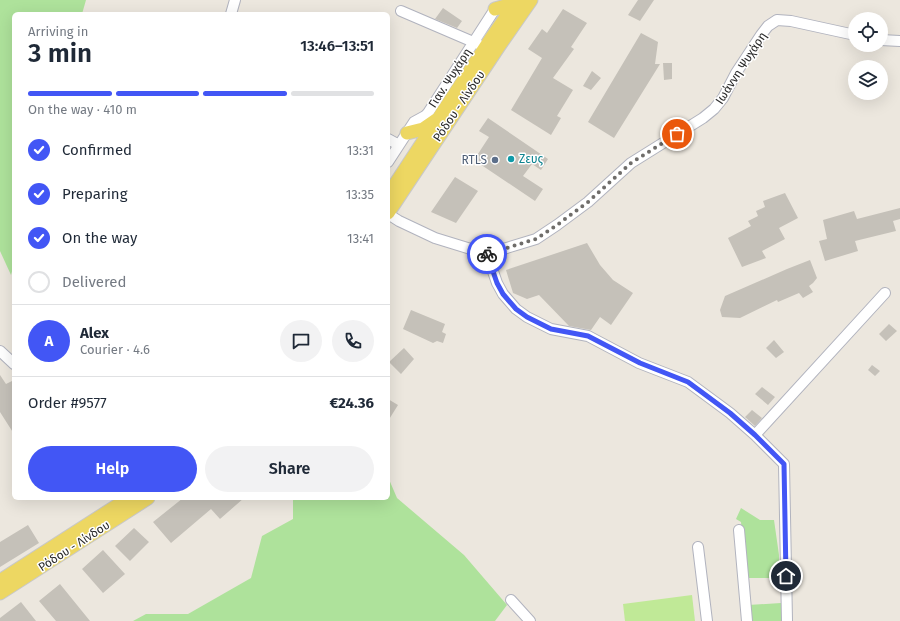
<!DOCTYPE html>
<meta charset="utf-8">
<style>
:root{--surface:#fff;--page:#f2f2f3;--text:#1f2937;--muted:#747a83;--line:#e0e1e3;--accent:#4256f5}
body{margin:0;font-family:"Fira Sans",sans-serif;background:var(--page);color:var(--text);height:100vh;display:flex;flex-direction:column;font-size:15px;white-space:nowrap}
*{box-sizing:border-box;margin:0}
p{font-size:13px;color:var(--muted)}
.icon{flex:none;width:22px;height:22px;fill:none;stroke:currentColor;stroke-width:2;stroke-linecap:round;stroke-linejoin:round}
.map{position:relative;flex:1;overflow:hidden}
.details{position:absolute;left:12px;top:12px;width:378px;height:488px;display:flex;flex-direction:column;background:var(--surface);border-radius:6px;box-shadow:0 4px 16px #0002}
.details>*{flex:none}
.fabs{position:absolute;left:848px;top:12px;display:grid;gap:8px}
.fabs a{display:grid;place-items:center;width:40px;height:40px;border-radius:50%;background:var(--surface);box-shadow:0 4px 16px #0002;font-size:20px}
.pin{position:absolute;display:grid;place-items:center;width:34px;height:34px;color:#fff;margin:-17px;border:2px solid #fff;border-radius:50%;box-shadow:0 1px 4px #0007}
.courier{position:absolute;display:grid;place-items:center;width:40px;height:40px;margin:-20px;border:3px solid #4256f5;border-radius:50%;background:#fff;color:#222;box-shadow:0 1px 5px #0007}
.head em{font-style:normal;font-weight:600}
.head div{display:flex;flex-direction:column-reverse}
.head{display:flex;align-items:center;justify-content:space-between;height:68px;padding:0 16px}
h1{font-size:26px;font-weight:600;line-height:30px}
.bar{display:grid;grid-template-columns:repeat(4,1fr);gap:6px 4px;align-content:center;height:48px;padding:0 16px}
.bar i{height:5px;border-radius:3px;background:var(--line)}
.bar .active{background:var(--accent)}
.bar p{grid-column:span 4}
.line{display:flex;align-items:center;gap:10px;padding:0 16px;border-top:1px solid var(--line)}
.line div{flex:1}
.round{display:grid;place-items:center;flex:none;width:42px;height:42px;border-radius:21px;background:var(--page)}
ol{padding:0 16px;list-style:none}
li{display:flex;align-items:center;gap:12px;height:44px}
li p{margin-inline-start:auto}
li .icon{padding:4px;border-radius:50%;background:var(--accent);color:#fff;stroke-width:4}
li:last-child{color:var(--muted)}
li i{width:22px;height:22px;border:2px solid var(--line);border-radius:50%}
.primary-button{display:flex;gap:8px;margin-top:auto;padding:8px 16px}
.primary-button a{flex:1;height:46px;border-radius:24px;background:var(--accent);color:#fff;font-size:16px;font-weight:600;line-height:46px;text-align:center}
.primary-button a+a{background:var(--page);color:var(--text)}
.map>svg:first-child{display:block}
</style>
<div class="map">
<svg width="900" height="621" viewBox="0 0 900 621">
<rect width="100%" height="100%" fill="#ece7de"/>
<path fill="#aee29b" d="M0,0H86L82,14H14V264L11,275L0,251Z
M388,477L397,498L464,555L507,605L495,621H133L146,614H188L251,578L262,536L293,519V498H388Z
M741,508L760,520H774L779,555V578H746L741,522L736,519Z
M781,603L782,621H749L748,605Z"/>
<path fill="#c0e997" d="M692,595L695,621H625L623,604Z"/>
<path fill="#c5c1b9" d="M638,0H654L640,21L628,15Z
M443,8L462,21L457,28L435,19Z
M563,9L587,23L571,47L574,49L553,78L573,90L557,116L561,118L551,135L511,110L542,58L528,49L542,29L547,33Z
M641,33L658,42L655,64H660L614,138L588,122Z
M663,63H672V79L664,80Z
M592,71L601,78L591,90L583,86Z
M488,118L548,159L541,170L532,164L523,176L543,189L535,201L474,160L489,137L479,131Z
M455,177L478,191L456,223L431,212Z
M785,193L798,218L779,228L785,239L762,251L766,258L742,267L728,238L751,226L748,221L758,216L756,211L765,207L763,201Z
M900,208V219L893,221L896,231L855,241L858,251L825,261L819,241L827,239L823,220L854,211L857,219Z
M587,243L600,265L613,280L633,293L611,325L600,317L591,330L569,326L539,295L527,299L513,293L506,270Z
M810,260L817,278L813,283L809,286L813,292L803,298L799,293L778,302L777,300L740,318L722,317L720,310L725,296L787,269Z
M411,310L445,324L442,332L446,334L443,343L437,341L433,343L403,329Z
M889,324L897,331L886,341L879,334Z
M774,340L784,352L776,358L766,348Z
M404,348L414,359L401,374L389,362Z
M872,365L880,371L875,376L868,370Z
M0,375L6,384L14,380V434L0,412Z
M762,387L775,397L768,405L755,394Z
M388,399L398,405L388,421Z
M752,410L762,418L755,426L745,417Z
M183,498H244L220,519L211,509L171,543L153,522Z
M28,525L39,543L0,567V542Z
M134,528L149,542L130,561L115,546Z
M103,550L125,574L103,593L82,569Z
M60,584L90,621H56L39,601Z
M21,602L36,621H0V618Z"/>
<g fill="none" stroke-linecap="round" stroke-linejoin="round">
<defs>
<path id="minor" d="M401,11L478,44
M231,14L235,0
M881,40L900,41
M388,139L399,145
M388,162L414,122L425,116L428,113L495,9
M388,214L399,221L435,238L487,254L536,239L557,225L588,202L631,163L703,118L714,109L723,98L736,73L761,35L768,26L777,20L791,21L855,35
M487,254L497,283L503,294L516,309L527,317L551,329L588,336L639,363L688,382L730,413L755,435L784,464L787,621
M0,351L14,364
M755,435L885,293
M739,530L747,621
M698,547L707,621
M511,600L530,621"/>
<path id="major" d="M495,9L516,3
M407,133L423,129L436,120
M388,195L490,40L518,0
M388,213L499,46L531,0
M0,581L129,498
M0,593L148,498"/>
</defs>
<use href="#minor" stroke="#b1b3be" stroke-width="12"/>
<use href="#major" stroke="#c8c8c8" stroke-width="15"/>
<use href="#minor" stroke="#fff" stroke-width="10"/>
<use href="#major" stroke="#edd762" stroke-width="13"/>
</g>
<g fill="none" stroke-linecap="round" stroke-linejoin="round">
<path stroke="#6f6d6a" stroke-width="4" stroke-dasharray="0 7.2" d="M487,254L536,239L557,225L588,202L631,163L677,134"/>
<path stroke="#4256f5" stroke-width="5" d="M487,254L497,283L503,294L516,309L527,317L551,329L588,336L640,363L688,382L730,413L755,435L784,464L786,576"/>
</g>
<circle fill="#0f9aa8" stroke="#fff" stroke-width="1.5" cx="511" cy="159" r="4"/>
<circle fill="#5c6f8a" stroke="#fff" stroke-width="1.5" cx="495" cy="160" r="4"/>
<g text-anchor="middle" stroke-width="3" stroke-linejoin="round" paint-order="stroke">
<g font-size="12" fill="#2b2b2b" stroke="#fff">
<text transform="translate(741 68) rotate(-57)" y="4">Ιωάννη Ψυχάρη</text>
<text transform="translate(450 78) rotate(-57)" y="4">Γιαν. Ψυχάρη</text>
<text transform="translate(459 106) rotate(-56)" y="4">Ρόδου - Λίνδου</text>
<text transform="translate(74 546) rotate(-33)" y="4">Ρόδου - Λίνδου</text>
</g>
<g font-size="12" fill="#0d838f" stroke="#fff" text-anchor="start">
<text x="519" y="163">Ζευς</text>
</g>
<g font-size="12" fill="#4e5e75" stroke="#fff" text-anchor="end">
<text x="487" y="164">RTLS</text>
</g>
</g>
</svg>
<div class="fabs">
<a><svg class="icon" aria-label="locate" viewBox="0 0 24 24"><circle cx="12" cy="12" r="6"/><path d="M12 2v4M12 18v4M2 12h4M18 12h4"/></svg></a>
<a><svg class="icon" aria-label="layers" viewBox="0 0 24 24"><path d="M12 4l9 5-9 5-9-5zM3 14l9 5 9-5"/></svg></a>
</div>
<div class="pin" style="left:677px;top:134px;background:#ea580c"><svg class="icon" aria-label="bag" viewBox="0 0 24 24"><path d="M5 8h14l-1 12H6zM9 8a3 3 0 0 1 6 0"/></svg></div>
<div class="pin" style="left:786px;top:576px;background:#1f2937"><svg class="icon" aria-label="home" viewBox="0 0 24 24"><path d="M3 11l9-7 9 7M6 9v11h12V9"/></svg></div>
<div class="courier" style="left:487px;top:254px"><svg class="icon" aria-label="bike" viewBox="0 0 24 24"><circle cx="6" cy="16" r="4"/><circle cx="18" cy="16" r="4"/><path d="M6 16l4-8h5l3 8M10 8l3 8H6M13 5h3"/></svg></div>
<section class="details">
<div class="head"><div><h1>3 min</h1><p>Arriving in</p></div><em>13:46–13:51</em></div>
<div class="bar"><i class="active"></i><i class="active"></i><i class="active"></i><i></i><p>On the way · 410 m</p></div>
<ol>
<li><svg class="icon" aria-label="check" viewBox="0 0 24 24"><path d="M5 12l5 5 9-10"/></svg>Confirmed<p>13:31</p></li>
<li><svg class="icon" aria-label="check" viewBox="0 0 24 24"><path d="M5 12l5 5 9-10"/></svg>Preparing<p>13:35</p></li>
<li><svg class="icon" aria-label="check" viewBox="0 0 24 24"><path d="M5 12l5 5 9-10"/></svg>On the way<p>13:41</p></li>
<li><i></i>Delivered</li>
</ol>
<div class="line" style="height:72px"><b class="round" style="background:var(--accent);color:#fff">A</b><div><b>Alex</b><p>Courier · 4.6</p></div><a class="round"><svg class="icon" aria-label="chat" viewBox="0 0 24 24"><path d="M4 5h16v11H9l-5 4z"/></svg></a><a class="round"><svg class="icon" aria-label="phone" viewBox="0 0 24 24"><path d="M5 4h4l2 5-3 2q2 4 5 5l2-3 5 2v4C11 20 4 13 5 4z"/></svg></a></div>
<div class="line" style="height:52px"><div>Order #9577</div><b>€24.36</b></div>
<div class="primary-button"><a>Help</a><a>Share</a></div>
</section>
</div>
